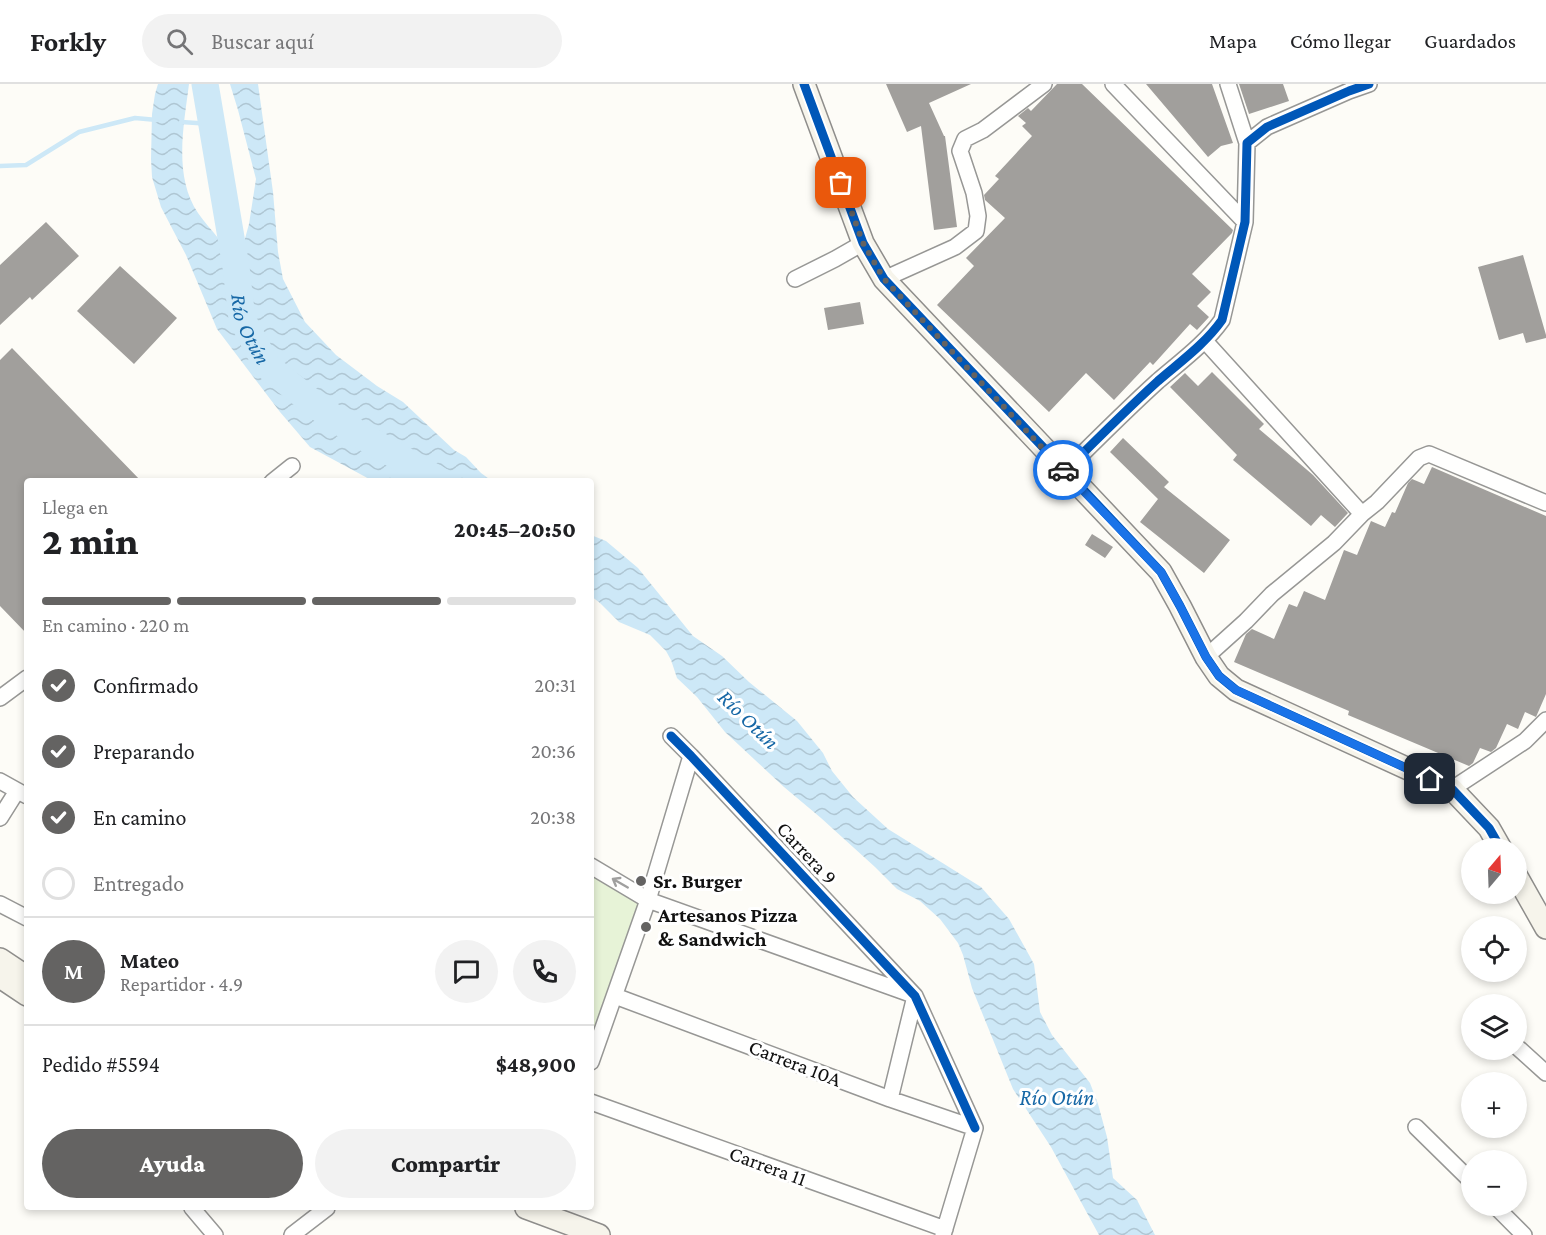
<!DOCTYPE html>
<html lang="es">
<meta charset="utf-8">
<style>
:root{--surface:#fff;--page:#f2f2f2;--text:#202124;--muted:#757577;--line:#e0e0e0;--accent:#646362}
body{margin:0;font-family:"Crimson Pro",serif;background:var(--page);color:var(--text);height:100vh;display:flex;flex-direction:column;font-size:22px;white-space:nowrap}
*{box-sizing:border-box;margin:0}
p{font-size:20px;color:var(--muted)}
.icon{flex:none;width:33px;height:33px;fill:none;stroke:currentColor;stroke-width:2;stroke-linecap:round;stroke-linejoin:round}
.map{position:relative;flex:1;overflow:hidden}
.drawer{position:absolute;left:24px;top:394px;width:570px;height:732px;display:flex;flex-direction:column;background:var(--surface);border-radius:6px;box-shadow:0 3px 9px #0003}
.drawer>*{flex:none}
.needle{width:39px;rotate:19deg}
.controls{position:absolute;left:1461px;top:754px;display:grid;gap:12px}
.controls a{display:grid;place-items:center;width:66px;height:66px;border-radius:50%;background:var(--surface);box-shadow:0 3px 9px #0003;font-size:30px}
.pin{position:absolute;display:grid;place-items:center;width:51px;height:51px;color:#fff;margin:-26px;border-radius:12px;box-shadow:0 3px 9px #0006}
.courier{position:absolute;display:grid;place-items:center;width:60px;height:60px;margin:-30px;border:4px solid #1a73e8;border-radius:50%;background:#fff;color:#222;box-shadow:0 2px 8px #0007}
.summary em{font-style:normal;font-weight:800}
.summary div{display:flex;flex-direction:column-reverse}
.summary{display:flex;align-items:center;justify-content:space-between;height:102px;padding:0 18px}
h1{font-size:39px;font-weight:800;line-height:45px}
.bar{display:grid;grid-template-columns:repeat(4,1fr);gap:9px 6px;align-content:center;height:72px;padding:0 18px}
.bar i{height:8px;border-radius:4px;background:var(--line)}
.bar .active{background:var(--accent)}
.bar p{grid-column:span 4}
.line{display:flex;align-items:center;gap:15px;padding:0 18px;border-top:2px solid var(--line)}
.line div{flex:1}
.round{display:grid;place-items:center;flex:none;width:63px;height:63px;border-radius:32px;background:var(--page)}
ol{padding:0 18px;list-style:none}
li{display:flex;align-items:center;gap:18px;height:66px}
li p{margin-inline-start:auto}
li .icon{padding:6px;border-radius:50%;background:var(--accent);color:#fff;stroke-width:4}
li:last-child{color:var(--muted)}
li i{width:33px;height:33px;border:3px solid var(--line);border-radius:50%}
.primary-button{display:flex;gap:12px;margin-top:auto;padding:12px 18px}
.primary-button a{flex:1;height:69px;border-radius:36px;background:var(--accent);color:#fff;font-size:24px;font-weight:800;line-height:69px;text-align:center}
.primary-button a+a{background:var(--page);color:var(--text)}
header{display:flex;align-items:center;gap:36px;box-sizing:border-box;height:84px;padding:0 30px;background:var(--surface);border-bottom:2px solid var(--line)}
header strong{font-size:28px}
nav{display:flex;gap:33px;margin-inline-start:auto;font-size:21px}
.search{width:420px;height:54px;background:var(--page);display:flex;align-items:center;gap:15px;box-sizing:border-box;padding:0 21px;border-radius:33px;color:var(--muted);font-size:22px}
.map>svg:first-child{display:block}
</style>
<header>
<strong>Forkly</strong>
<div class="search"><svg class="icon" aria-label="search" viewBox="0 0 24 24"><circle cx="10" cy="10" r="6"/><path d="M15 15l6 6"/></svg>Buscar aquí</div>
<nav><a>Mapa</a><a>Cómo llegar</a><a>Guardados</a></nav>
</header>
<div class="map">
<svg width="1546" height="1151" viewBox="0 0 1546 1151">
<defs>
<pattern id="water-waves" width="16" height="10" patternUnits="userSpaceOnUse" patternTransform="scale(1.5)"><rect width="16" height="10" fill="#cde8f7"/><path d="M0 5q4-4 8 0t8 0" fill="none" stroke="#afc6d3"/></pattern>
</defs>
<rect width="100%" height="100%" fill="#fdfcf7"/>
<path fill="#e7f3d7" d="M591,784L648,816L591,977Z"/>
<path fill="url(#water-waves)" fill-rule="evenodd" d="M158,0H189C184,41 173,92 198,129C204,138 212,146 218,154C225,163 230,173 236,182L241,169L249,140L256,95L238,26L230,0H258L273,108L278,168L283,195L305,238L336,271L377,302L403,318L454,366L466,373L481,389L492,397H373L310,363L280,328L217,245L186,171L161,123L152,93L151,75L152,30L155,10ZM270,281L292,294L301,301L321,312L352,334L376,347L413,375L419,386L409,389L355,359L292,315L267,285Z
M591,451L606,457L638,484L693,552L722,572L749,598L797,637L823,669L832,687L853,713L888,745L981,803L1009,835L1034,880L1040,928L1052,951L1090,999L1098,1020L1107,1053L1113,1094L1137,1116L1155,1151H1099L1051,1063L1013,1005L972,904L963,871L958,859L940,835L920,817L897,805L875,783L821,734L784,703L725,648L697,613L677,594L671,576L666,567L650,551L619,538L600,519L591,512Z"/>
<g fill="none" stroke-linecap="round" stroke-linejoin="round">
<path stroke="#cde8f7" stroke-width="4.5" d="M181,38L212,40
M0,82L26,81L79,48L135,34L157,36"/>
<path stroke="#cde8f7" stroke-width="27" id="s1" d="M205,0L236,183L242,235L267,282L318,323L357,349L442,398"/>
</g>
<path fill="#a19f9c" d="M886,0H971L929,19L944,52H945L957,143L934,146L921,42L907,48Z
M1057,0H1082L1233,146L1232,149L1192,190L1211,208L1197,222L1209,233L1197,246L1190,240L1153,281L1150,278L1114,316L1086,289L1049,328L937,221L974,182L966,174L1005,134L985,116L984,111L999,95L995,92L1032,52L1022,42L1026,39L1018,32L1028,24L1031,27Z
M1146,0H1212L1233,59L1221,62L1208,73Z
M1239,0H1283L1289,17L1249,30Z
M46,138L79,172L32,216L30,213L0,241V181Z
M1523,171L1546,251V254L1526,259L1523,249L1499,256L1478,183Z
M120,182L177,234L134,280L77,227Z
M860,218L864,240L828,246L824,224Z
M12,264L142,398H27V550L0,522V276Z
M1212,288L1264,340L1259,345L1313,391L1348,429L1335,443L1321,431L1311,442L1233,376L1237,371L1170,303L1185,289L1198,302Z
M1123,354L1169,398L1164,403L1230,456L1204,489L1140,438L1158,415L1110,368Z
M1432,383L1546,432V610L1536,633L1525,628L1518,645L1507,640L1496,664L1491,668L1480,664L1473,679L1469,682L1348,631L1349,627L1234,578L1246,550L1252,545L1274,555L1289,520L1297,523L1304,507L1325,516L1344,466L1357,471L1371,437L1385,443L1392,428L1395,429L1408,399L1412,395L1424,400Z
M1092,450L1113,463L1105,474L1085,461Z"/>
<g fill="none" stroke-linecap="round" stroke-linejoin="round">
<defs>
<path id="street" d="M1113,0L1245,138
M1228,0L1247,59
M795,195L835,175L863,159
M884,195L955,163L976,147L978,132L974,109L960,67L965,55L983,46L1044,0
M1205,257L1362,430
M1064,388C1095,357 1126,326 1158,297C1180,278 1205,260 1222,236L1245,138L1247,59L1267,43L1349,7L1369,0
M272,398L292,382
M1206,573L1246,537L1272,510L1334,459L1362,430L1377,418L1419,374L1429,370L1546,419
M0,614L27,594
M671,652L691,672L915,912L975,1044
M0,697L27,712
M1452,705L1525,657L1546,636
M0,734L17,707
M591,782L648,816L913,911
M0,820L27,834
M615,912L890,1015L975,1044
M1516,962L1546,989
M591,978L648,816L691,672
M890,1015L915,912
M591,1018L945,1145
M1416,1043L1472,1098
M1495,1122L1524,1151
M192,1124L215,1151
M292,1151L327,1124
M943,1151L975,1044"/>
<path id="secondary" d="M804,0L863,159L884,195L1161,488L1180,522L1206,573L1219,592L1236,606L1452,705L1489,744L1501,765
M1516,791L1546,844
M0,875L27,893
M0,893L27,911
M526,1124L599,1151"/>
</defs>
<use href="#street" stroke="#979795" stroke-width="18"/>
<use href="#secondary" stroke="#8e8d8b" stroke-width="24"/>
<use href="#street" stroke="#fffffe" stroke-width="15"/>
<use href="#secondary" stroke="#f6f4eb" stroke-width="21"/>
<defs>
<path id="cycleway" d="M804,0L863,159L884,195L1161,488L1180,522L1206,573L1219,592L1236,606L1452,705L1489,744L1501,765
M1064,388C1095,357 1126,326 1158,297C1180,278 1205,260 1222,236L1245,138L1247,59L1267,43L1349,7L1369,0
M671,652L691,672L915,912L975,1044"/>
</defs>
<use href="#cycleway" stroke="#fff" stroke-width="13"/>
<use href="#cycleway" stroke="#0057b8" stroke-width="9"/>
</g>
<defs><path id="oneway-shaft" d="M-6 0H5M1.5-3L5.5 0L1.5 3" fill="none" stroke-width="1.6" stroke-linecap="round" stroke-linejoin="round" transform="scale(1.5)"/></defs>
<use stroke="#a0a09f" href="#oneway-shaft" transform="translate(620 799) rotate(-150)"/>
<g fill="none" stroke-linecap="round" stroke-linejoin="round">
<path stroke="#646362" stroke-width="6" stroke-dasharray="0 10.8" d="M841,99L863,159L884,195L1063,386"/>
<path stroke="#1a73e8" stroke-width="8" d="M1063,386L1161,488L1180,522L1206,573L1219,592L1236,606L1430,695"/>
</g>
<g fill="#646362" stroke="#fff" stroke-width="2">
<circle cx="641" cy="797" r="6"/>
<circle cx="646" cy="843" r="6"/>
</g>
<g text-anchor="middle" stroke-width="6" stroke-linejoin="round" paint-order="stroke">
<g font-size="21" fill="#111" stroke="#fff">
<text transform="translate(807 769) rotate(47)" y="7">Carrera 9</text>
<text transform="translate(795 979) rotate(21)" y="7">Carrera 10A</text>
<text transform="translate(768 1082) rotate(20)" y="7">Carrera 11</text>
</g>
<g font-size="21" font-weight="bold" fill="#111" stroke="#fff" text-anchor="start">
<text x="653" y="804">Sr. Burger</text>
<text x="658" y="838">Artesanos Pizza<tspan x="658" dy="24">&amp; Sandwich</tspan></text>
</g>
<g font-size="22" font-style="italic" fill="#1768a6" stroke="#fff">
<text dy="8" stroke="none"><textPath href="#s1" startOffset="250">Río Otún</textPath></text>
<text transform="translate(749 635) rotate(44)" y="8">Río Otún</text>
<text x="1057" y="1021">Río Otún</text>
</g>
</g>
</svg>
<div class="controls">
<a><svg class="needle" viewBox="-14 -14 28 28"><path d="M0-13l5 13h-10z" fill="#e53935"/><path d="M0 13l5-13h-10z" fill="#757577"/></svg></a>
<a><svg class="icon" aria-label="locate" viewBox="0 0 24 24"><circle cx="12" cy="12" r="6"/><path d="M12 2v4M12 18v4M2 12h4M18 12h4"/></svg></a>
<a><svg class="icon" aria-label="layers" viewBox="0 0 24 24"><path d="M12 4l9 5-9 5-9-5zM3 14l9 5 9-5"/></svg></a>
<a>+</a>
<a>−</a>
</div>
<div class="pin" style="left:841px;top:99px;background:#ea580c"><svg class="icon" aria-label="bag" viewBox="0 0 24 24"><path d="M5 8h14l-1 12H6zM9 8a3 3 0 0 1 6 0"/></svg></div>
<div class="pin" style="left:1430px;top:695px;background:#1f2937"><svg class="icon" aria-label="home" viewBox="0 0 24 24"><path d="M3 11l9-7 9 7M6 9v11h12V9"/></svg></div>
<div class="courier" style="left:1063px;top:386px"><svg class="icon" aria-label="car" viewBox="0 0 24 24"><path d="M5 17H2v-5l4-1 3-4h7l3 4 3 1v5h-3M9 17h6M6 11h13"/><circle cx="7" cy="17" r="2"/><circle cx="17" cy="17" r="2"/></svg></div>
<section class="drawer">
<div class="summary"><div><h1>2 min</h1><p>Llega en</p></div><em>20:45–20:50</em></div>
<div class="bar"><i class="active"></i><i class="active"></i><i class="active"></i><i></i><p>En camino · 220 m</p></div>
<ol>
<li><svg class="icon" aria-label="check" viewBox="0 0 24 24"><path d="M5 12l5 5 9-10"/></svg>Confirmado<p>20:31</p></li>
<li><svg class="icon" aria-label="check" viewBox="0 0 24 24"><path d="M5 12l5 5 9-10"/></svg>Preparando<p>20:36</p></li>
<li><svg class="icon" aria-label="check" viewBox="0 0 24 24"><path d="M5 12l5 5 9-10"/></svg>En camino<p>20:38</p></li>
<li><i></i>Entregado</li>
</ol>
<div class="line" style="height:108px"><b class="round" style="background:var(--accent);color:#fff">M</b><div><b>Mateo</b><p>Repartidor · 4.9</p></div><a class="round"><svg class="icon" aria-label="chat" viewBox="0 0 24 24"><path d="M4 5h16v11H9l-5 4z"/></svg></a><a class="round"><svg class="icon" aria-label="phone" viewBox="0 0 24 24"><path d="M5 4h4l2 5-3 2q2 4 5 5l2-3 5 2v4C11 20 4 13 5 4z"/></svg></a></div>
<div class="line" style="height:78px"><div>Pedido #5594</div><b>$48,900</b></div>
<div class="primary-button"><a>Ayuda</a><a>Compartir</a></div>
</section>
</div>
